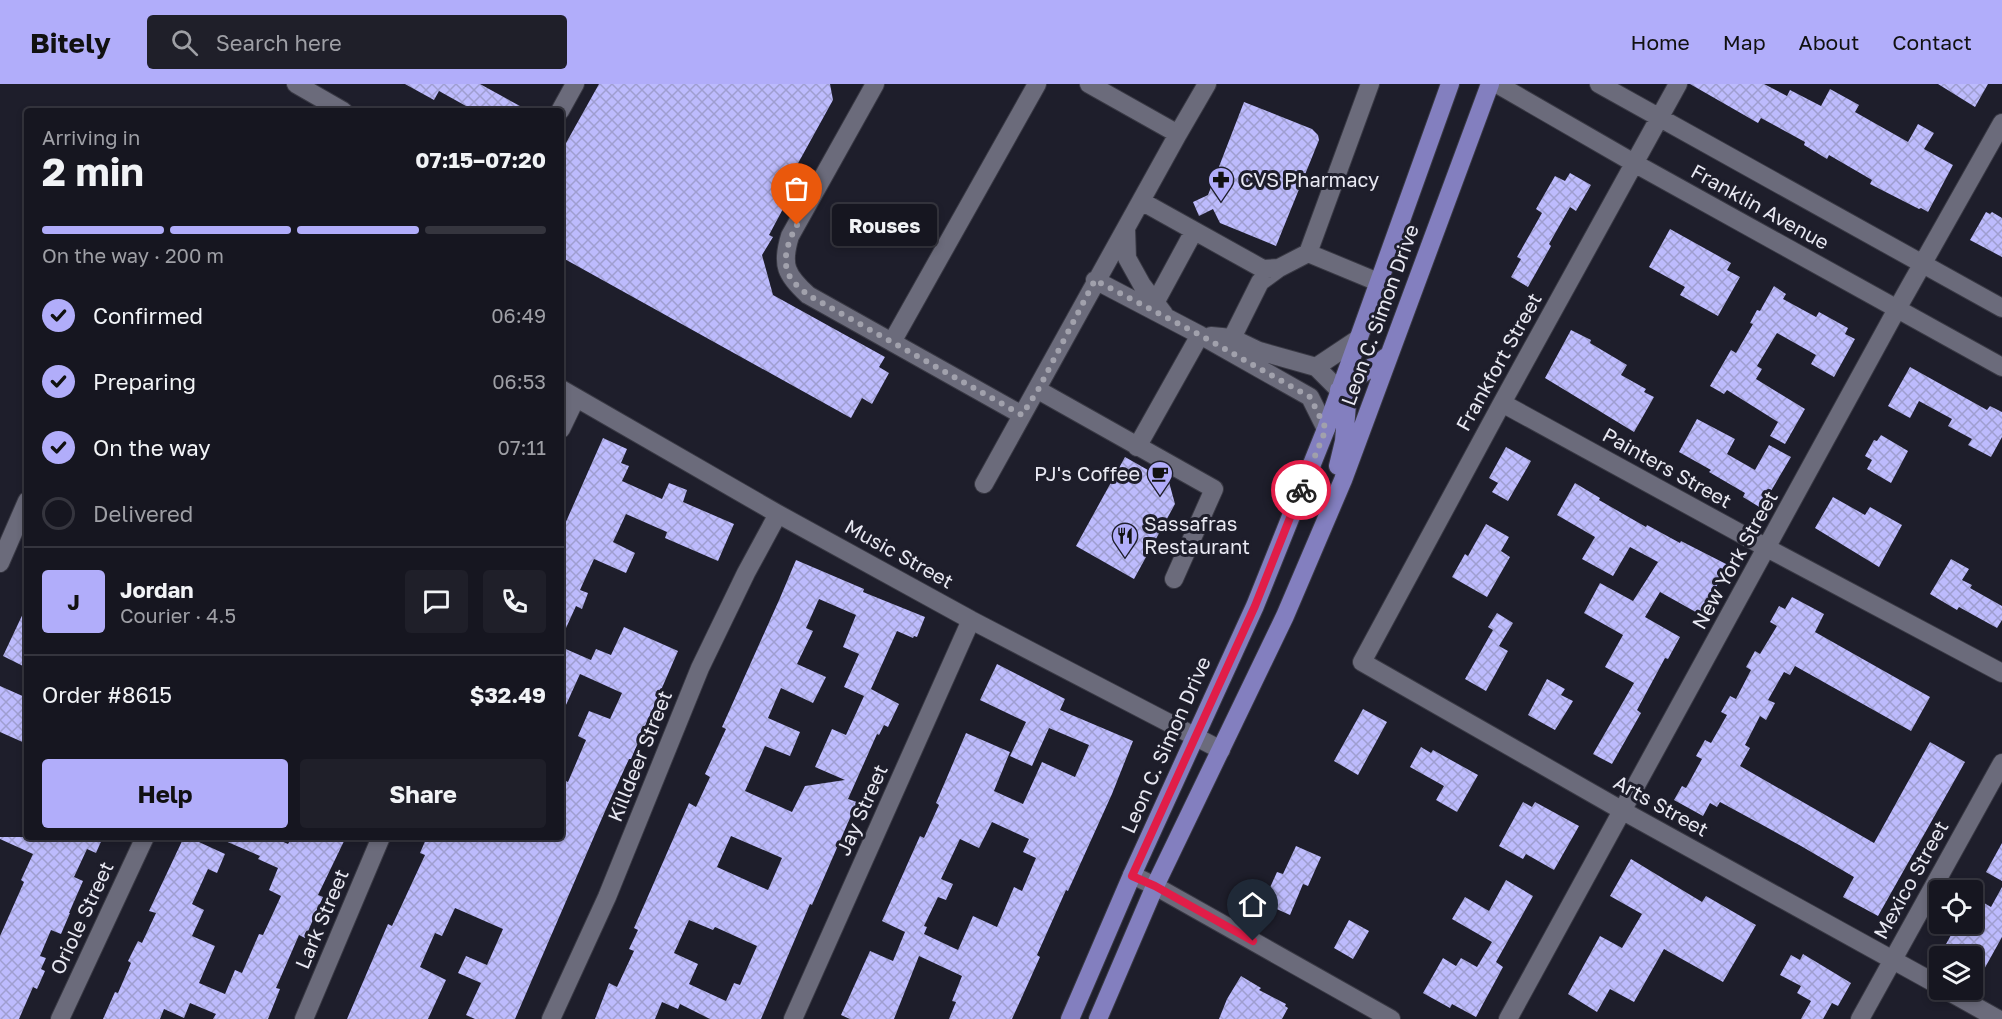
<!DOCTYPE html>
<meta charset="utf-8">
<style>
:root{--surface:#161620;--page:#1f1f29;--text:#f1f3f6;--muted:#9e9fa5;--line:#35353e;--accent:#b1adfa}
body{margin:0;font-family:"Golos Text",sans-serif;background:var(--page);color:var(--text);height:100vh;display:flex;flex-direction:column;font-size:22px;white-space:nowrap}
*{box-sizing:border-box;margin:0}
p{font-size:20px;color:var(--muted)}
.icon{flex:none;width:33px;height:33px;fill:none;stroke:currentColor;stroke-width:2;stroke-linecap:round;stroke-linejoin:round}
.map{position:relative;flex:1;overflow:hidden}
.panel{position:absolute;left:24px;top:24px;width:540px;height:732px;display:flex;flex-direction:column;background:var(--surface);border-radius:6px;box-shadow:0 3px 9px #0003,0 0 0 2px var(--line)}
.panel>*{flex:none}
.tools{position:absolute;left:1929px;top:796px;display:grid;gap:12px}
.tools a{display:grid;place-items:center;width:54px;height:54px;border-radius:6px;background:var(--surface);box-shadow:0 3px 9px #0003,0 0 0 2px var(--line);font-size:30px}
.pin{position:absolute;display:grid;place-items:center;width:51px;height:51px;color:#fff;margin:-62px -26px;border-radius:50% 50% 50% 0;rotate:-45deg;box-shadow:0 0 6px #0007}
.pin .icon{rotate:45deg}
.courier{position:absolute;display:grid;place-items:center;width:60px;height:60px;margin:-30px;border:4px solid #e11d48;border-radius:50%;background:#fff;color:#222;box-shadow:0 2px 8px #0007}
.bubble{position:absolute;height:42px;border-radius:6px;background:var(--surface);box-shadow:0 3px 9px #0003,0 0 0 2px var(--line);font-size:20px;font-weight:700;line-height:42px;text-align:center}
.headline em{font-style:normal;font-weight:700}
.headline div{display:flex;flex-direction:column-reverse}
.headline{display:flex;align-items:center;justify-content:space-between;height:102px;padding:0 18px}
h1{font-size:39px;font-weight:700;line-height:45px}
.bar{display:grid;grid-template-columns:repeat(4,1fr);gap:9px 6px;align-content:center;height:72px;padding:0 18px}
.bar i{height:8px;border-radius:4px;background:var(--line)}
.bar .active{background:var(--accent)}
.bar p{grid-column:span 4}
.line{display:flex;align-items:center;gap:15px;padding:0 18px;border-top:2px solid var(--line)}
.line div{flex:1}
.round{display:grid;place-items:center;flex:none;width:63px;height:63px;border-radius:6px;background:var(--page)}
ol{padding:0 18px;list-style:none}
li{display:flex;align-items:center;gap:18px;height:66px}
li p{margin-inline-start:auto}
li .icon{padding:6px;border-radius:50%;background:var(--accent);color:#111;stroke-width:4}
li:last-child{color:var(--muted)}
li i{width:33px;height:33px;border:3px solid var(--line);border-radius:50%}
.button{display:flex;gap:12px;margin-top:auto;padding:12px 18px}
.button a{flex:1;height:69px;border-radius:6px;background:var(--accent);color:#111;font-size:24px;font-weight:700;line-height:69px;text-align:center}
.button a+a{background:var(--page);color:var(--text)}
header{display:flex;align-items:center;gap:36px;box-sizing:border-box;height:84px;padding:0 30px;background:var(--accent);color:#111}
header strong{font-size:28px}
nav{display:flex;gap:33px;margin-inline-start:auto;font-size:21px}
.search{width:420px;height:54px;background:var(--page);display:flex;align-items:center;gap:15px;box-sizing:border-box;padding:0 21px;border-radius:6px;color:var(--muted);font-size:22px}
.map>svg:first-child{display:block}
</style>
<header>
<strong>Bitely</strong>
<div class="search"><svg class="icon" aria-label="search" viewBox="0 0 24 24"><circle cx="10" cy="10" r="6"/><path d="M15 15l6 6"/></svg>Search here</div>
<nav><a>Home</a><a>Map</a><a>About</a><a>Contact</a></nav>
</header>
<div class="map">
<svg width="2002" height="935" viewBox="0 0 2002 935">
<defs>
<pattern id="building-cross-hatch" width="8" height="8" patternUnits="userSpaceOnUse" patternTransform="scale(1.5)"><rect width="8" height="8" fill="#bdbbfd"/><path d="M0 0l8 8M0 8l8-8" fill="none" stroke="#9f9ed0"/></pattern>
</defs>
<rect width="100%" height="100%" fill="#1e1e2b"/>
<path fill="url(#building-cross-hatch)" fill-rule="evenodd" d="M405,0H480L529,27H475L439,7L434,16Z
M599,0H830L833,16L791,92L789,106L792,108L769,151L773,153L762,171L773,211L885,273L879,283L889,289L872,320L862,314L851,334L561,173V68Z
M1690,0H1764L1787,12L1790,6L1821,22L1830,5L1859,21L1855,28L1908,58L1918,40L1934,49L1924,65L1953,81L1928,128L1921,124L1919,125L1870,100L1872,96L1829,71L1827,75L1804,61L1805,58L1761,34L1758,39Z
M1938,0H1988L1975,23Z
M1244,18L1312,45L1318,51L1319,56L1276,162L1220,139L1213,125L1199,132L1193,118L1208,111Z
M1570,89L1591,101L1576,127L1570,123L1549,160L1551,162L1528,203L1511,193L1521,175L1517,173L1542,129L1536,125L1555,92L1565,97Z
M1986,128L1990,130L1992,128L2002,134V173L1970,156Z
M1670,145L1731,179L1727,186L1740,193L1718,232L1680,211L1685,203L1649,183Z
M1774,202L1786,210L1783,215L1816,233L1819,228L1848,244L1845,250L1855,255L1834,293L1811,280L1816,271L1777,249L1757,282L1762,285L1756,295L1805,325L1785,360L1770,352L1778,338L1727,306L1724,310L1710,302L1731,266L1736,269L1753,240L1750,239L1757,226L1760,227Z
M1571,246L1591,256L1590,259L1627,281L1621,291L1646,305L1644,308L1654,313L1634,348L1545,294Z
M1910,283L1987,326L1990,322L2002,328V353L1991,373L1968,361L1972,355L1948,342L1952,335L1919,317L1910,334L1888,322Z
M1697,335L1735,355L1727,370L1755,386L1769,361L1791,373L1761,424L1743,413L1745,409L1709,388L1711,386L1679,368Z
M1881,351L1908,367L1891,399L1867,385L1872,376L1865,372L1874,356L1877,357Z
M603,354L627,365L621,379L629,382L622,397L662,415L669,399L687,406L683,418L734,440L718,477L665,454L667,448L626,430L613,458L635,469L626,489L594,475L580,506L588,509L582,525L576,522L561,555V449Z
M1506,363L1531,377L1508,417L1492,408L1498,399L1489,394Z
M1125,373L1169,398L1175,420L1134,495L1076,462Z
M1575,399L1600,414L1599,416L1646,443L1647,441L1680,459L1681,457L1728,481L1701,531L1660,508L1645,533L1680,553L1668,575L1665,574L1637,626L1641,629L1612,680L1593,670L1634,599L1605,583L1623,551L1584,529L1600,499L1633,517L1658,478L1630,463L1613,492L1582,475L1595,453L1557,431Z
M1833,413L1865,431L1870,423L1902,441L1879,483L1815,444Z
M1486,440L1509,453L1501,467L1510,473L1487,513L1452,493L1465,470L1468,472Z
M1951,475L1969,485L1962,496L1972,501L1970,504L2002,522V536L1997,544L1959,523L1957,526L1930,510Z
M796,476L864,505L863,508L925,533L917,553L914,552L913,554L897,547L871,605L899,620L888,643L884,641L879,651L877,650L848,715L857,718L812,821L810,820L761,935H710L680,920L678,925L662,918L655,935H595L609,899L617,903L634,867L629,865L638,846L634,844L689,719L696,723L710,693L705,690L726,645L722,643L780,514ZM819,515L856,531L843,563L859,570L844,603L864,612L846,651L832,645L815,683L845,696L805,702L792,728L745,707L765,662L790,672L800,648L768,634L781,604L813,619L826,593L797,580L813,547L806,544ZM731,752L782,774L768,806L717,783ZM689,836L713,846L715,843L757,862L740,901L734,899L726,917L689,900L698,880L674,869Z
M1792,513L1824,530L1815,548L1930,613L1911,647L1795,582L1790,591L1784,588L1768,616L1775,619L1766,636L1760,632L1745,661L1750,664L1740,682L1874,759L1930,658L1965,678L1878,832L1843,813L1854,793L1801,762L1720,718L1717,723L1710,719L1703,732L1674,716L1682,702L1686,704L1702,675L1696,672L1705,656L1711,659L1727,631L1721,628L1730,612L1736,615L1751,586L1746,583L1755,567L1760,570L1777,542L1770,538L1779,522L1785,525Z
M27,521V584L3,572Z
M1497,529L1513,539L1499,562L1508,567L1486,607L1465,595L1493,546L1488,543Z
M624,543L678,567L631,675H629L606,725L515,935H475L466,931L481,899L458,889L466,872L487,881L503,845L455,824L442,852L435,849L420,883L446,896L428,935H347L388,840L392,842L425,771L420,769L427,753H561V695L568,698L586,656L578,652L589,627L610,635L622,609L580,590L561,632V563L591,576L596,565L611,571Z
M997,580L1065,615L1060,626L1133,657L1112,710L1068,807L1066,806L1037,871L1040,873L1012,935H949L956,918L952,917L962,892L919,872L894,935H850L841,931L870,867L893,877L905,848L882,837L920,752L924,754L939,721L936,719L966,649L1010,668L994,707L1023,720L1042,678L1075,693L1089,661L1049,644L1032,682L1010,672L1026,638L980,616ZM992,738L1029,755L1023,768L1036,774L1022,807L1014,803L997,843L973,832L958,866L924,850L927,843L924,842L938,813L946,816L953,800L941,795L960,755L979,764Z
M1547,595L1565,605L1561,611L1573,617L1555,646L1528,631Z
M0,602L27,614V660L0,648Z
M1363,625L1387,638L1358,691L1334,677Z
M1421,663L1431,669L1433,666L1478,691L1457,728L1436,716L1444,702L1410,683Z
M1523,718L1532,723L1535,718L1579,742L1554,786L1526,770L1523,775L1499,762Z
M0,753H103L96,769L87,765L74,793L83,797L69,829H70L61,850L51,846L40,872L46,874L41,885L45,887L37,905L33,903L19,935H0V852L24,798L21,796L33,770L0,755Z
M184,753H188L225,770L217,789L208,785L192,820L204,826L192,852L215,862L199,899L225,910L235,886L242,889L259,850L263,851L281,812L269,806L278,784L258,775L260,772L216,753H272L288,760L292,753H346L318,811L323,813L305,854L299,851L276,904L280,905L268,935H213L216,930L190,919L184,934L164,925L160,935H103L115,908L118,909L131,879L128,877L138,857L142,859L156,829L149,827Z
M2002,759V797L1986,788Z
M1296,762L1321,773L1308,802L1303,800L1290,831L1263,819L1277,788L1283,790Z
M1631,775L1702,818L1706,812L1756,841L1723,898L1664,865L1634,918L1610,905L1597,928L1568,910L1600,852L1622,864L1642,830L1610,812Z
M1506,796L1533,812L1496,878L1503,883L1476,933L1452,920L1450,924L1423,909L1443,874L1456,882L1461,874L1477,883L1492,858L1452,835L1465,813L1489,827Z
M2002,803V853L1972,907V873H1939L1957,840H1972V812L1991,823Z
M1349,836L1369,847L1353,875L1334,864Z
M1803,870L1851,899L1838,922L1832,919L1823,935H1801L1811,917L1797,909L1801,902L1780,891L1791,871L1800,876Z
M1241,892L1261,904L1259,906L1286,920L1285,922L1288,924L1282,935H1219L1227,915Z"/>
<g fill="none" stroke-linecap="round" stroke-linejoin="round">
<defs>
<path id="minor" d="M296,0L343,27
M875,0L790,152C781,181 786,191 808,211L1022,331
M1370,0L1308,169L1378,198
M1497,0L1634,79L2002,283
M1599,0L2002,224
M1678,0L1502,319L1362,578L1623,727L1940,902
M560,27L575,0
M1178,50L1207,0
M1141,117L1263,185L1279,184L1308,169
M1126,144L1127,174L1142,201L1164,230
M1095,196L1200,251L1310,313L1326,345
M1155,219L1194,147
M1211,252L1232,254L1259,267L1316,283L1339,306
M1232,254L1260,198L1279,184
M892,258L1037,0
M1316,283L1358,255
M561,305L778,430L971,536L1221,666
M1038,306L1214,405L1174,495
M1502,319L1767,464L2002,589
M561,345L576,314
M1137,363L1200,251
M984,400L1178,50L1089,0
M0,479L27,417
M1132,791L1155,802L1391,935
M1946,906L1998,935
M60,935L145,753
M304,935L381,753
M551,935L607,813L700,584L746,489L778,430
M793,935L971,536
M1508,935L1897,225L2002,39
M1860,935L2002,679"/>
<path id="major" d="M1339,306L1389,271
M1338,382L1344,357L1347,320L1339,306
M1070,935L1132,791L1255,522L1326,345L1450,0
M1098,935L1155,802L1285,532L1343,396L1490,0"/>
</defs>
<use href="#minor" stroke="#393944" stroke-width="20"/>
<use href="#major" stroke="#393944" stroke-width="20"/>
<use href="#minor" stroke="#6b6b7b" stroke-width="18"/>
<use href="#major" stroke="#837fbf" stroke-width="18"/>
</g>
<g fill="none" stroke-linecap="round" stroke-linejoin="round">
<path stroke="#a1a1ac" stroke-width="6" stroke-dasharray="0 10.8" d="M797,141C788,157 779,181 793,197C797,202 803,207 808,211L1022,331L1038,306L1095,196L1200,251L1310,313L1326,345L1301,406"/>
<path stroke="#e11d48" stroke-width="8" d="M1253,857L1155,802L1132,792L1255,522L1301,406"/>
</g>
<defs>
<symbol id="pharmacy-pin" viewBox="-11 -11 22 30"><path d="M0 17L-7.5 6A9.5 9.5 0 1 1 7.5 6Z" fill="#b1adfa" stroke="#1e1e2b"/><path d="M-2-6h4v4h4v4h-4v4h-4v-4h-4v-4h4Z" fill="#111"/></symbol>
<symbol id="cafe-pin" viewBox="-11 -11 22 30"><path d="M0 17L-7.5 6A9.5 9.5 0 1 1 7.5 6Z" fill="#b1adfa" stroke="#1e1e2b"/><path d="M-5.5-4.5H6V0H3Q3 3.5 0 3.5H-2.5Q-5.5 3.5-5.5 0ZM3-3.2v2h1.7v-2ZM-6 4.5H4V6H-6Z" fill="#111"/></symbol>
<symbol id="restaurant-pin" viewBox="-11 -11 22 30"><path d="M0 17L-7.5 6A9.5 9.5 0 1 1 7.5 6Z" fill="#b1adfa" stroke="#1e1e2b"/><path d="M-5-6h1v4h1v-4h1v4h1v-4h1v5L-1.5 .5V6h-2V.5L-5-1ZM5-6V6H3V1.5H1.5Q1.5-4 5-6Z" fill="#111"/></symbol>
</defs>
<g fill-rule="evenodd">
<use href="#pharmacy-pin" x="1206" y="81" width="30" height="40"/>
<use href="#cafe-pin" x="1145" y="375" width="30" height="40"/>
<use href="#restaurant-pin" x="1110" y="437" width="30" height="40"/>
</g>
<g text-anchor="middle" stroke-width="6" stroke-linejoin="round" paint-order="stroke">
<g font-size="20" fill="#e8e8f2" stroke="#1e1e2b" text-anchor="start">
<text x="1240" y="103">CVS Pharmacy</text>
<text x="1140" y="397" text-anchor="end">PJ's Coffee</text>
<text x="1144" y="447">Sassafras<tspan x="1144" dy="23">Restaurant</tspan></text>
</g>
<g font-size="20" fill="#e8e8f2" stroke="#1e1e2b">
<text transform="translate(1760 123) rotate(29)" y="7">Franklin Avenue</text>
<text transform="translate(1380 231) rotate(-70)" y="7">Leon C. Simon Drive</text>
<text transform="translate(1499 278) rotate(-61)" y="7">Frankfort Street</text>
<text transform="translate(1667 384) rotate(29)" y="7">Painters Street</text>
<text transform="translate(899 470) rotate(29)" y="7">Music Street</text>
<text transform="translate(1735 476) rotate(-61)" y="7">New York Street</text>
<text transform="translate(1166 661) rotate(-66)" y="7">Leon C. Simon Drive</text>
<text transform="translate(640 672) rotate(-68)" y="7">Killdeer Street</text>
<text transform="translate(1661 722) rotate(29)" y="7">Arts Street</text>
<text transform="translate(862 726) rotate(-66)" y="7">Jay Street</text>
<text transform="translate(1911 796) rotate(-61)" y="7">Mexico Street</text>
<text transform="translate(82 834) rotate(-65)" y="7">Oriole Street</text>
<text transform="translate(322 835) rotate(-67)" y="7">Lark Street</text>
</g>
</g>
</svg>
<div class="tools">
<a><svg class="icon" aria-label="locate" viewBox="0 0 24 24"><circle cx="12" cy="12" r="6"/><path d="M12 2v4M12 18v4M2 12h4M18 12h4"/></svg></a>
<a><svg class="icon" aria-label="layers" viewBox="0 0 24 24"><path d="M12 4l9 5-9 5-9-5zM3 14l9 5 9-5"/></svg></a>
</div>
<div class="pin" style="left:797px;top:141px;background:#ea580c"><svg class="icon" aria-label="bag" viewBox="0 0 24 24"><path d="M5 8h14l-1 12H6zM9 8a3 3 0 0 1 6 0"/></svg></div>
<div class="pin" style="left:1253px;top:857px;background:#1f2937"><svg class="icon" aria-label="home" viewBox="0 0 24 24"><path d="M3 11l9-7 9 7M6 9v11h12V9"/></svg></div>
<div class="courier" style="left:1301px;top:406px"><svg class="icon" aria-label="bike" viewBox="0 0 24 24"><circle cx="6" cy="16" r="4"/><circle cx="18" cy="16" r="4"/><path d="M6 16l4-8h5l3 8M10 8l3 8H6M13 5h3"/></svg></div>
<div class="bubble" style="left:832px;top:120px;width:105px">Rouses</div>
<section class="panel">
<div class="headline"><div><h1>2 min</h1><p>Arriving in</p></div><em>07:15–07:20</em></div>
<div class="bar"><i class="active"></i><i class="active"></i><i class="active"></i><i></i><p>On the way · 200 m</p></div>
<ol>
<li><svg class="icon" aria-label="check" viewBox="0 0 24 24"><path d="M5 12l5 5 9-10"/></svg>Confirmed<p>06:49</p></li>
<li><svg class="icon" aria-label="check" viewBox="0 0 24 24"><path d="M5 12l5 5 9-10"/></svg>Preparing<p>06:53</p></li>
<li><svg class="icon" aria-label="check" viewBox="0 0 24 24"><path d="M5 12l5 5 9-10"/></svg>On the way<p>07:11</p></li>
<li><i></i>Delivered</li>
</ol>
<div class="line" style="height:108px"><b class="round" style="background:var(--accent);color:#111">J</b><div><b>Jordan</b><p>Courier · 4.5</p></div><a class="round"><svg class="icon" aria-label="chat" viewBox="0 0 24 24"><path d="M4 5h16v11H9l-5 4z"/></svg></a><a class="round"><svg class="icon" aria-label="phone" viewBox="0 0 24 24"><path d="M5 4h4l2 5-3 2q2 4 5 5l2-3 5 2v4C11 20 4 13 5 4z"/></svg></a></div>
<div class="line" style="height:78px"><div>Order #8615</div><b>$32.49</b></div>
<div class="button"><a>Help</a><a>Share</a></div>
</section>
</div>
